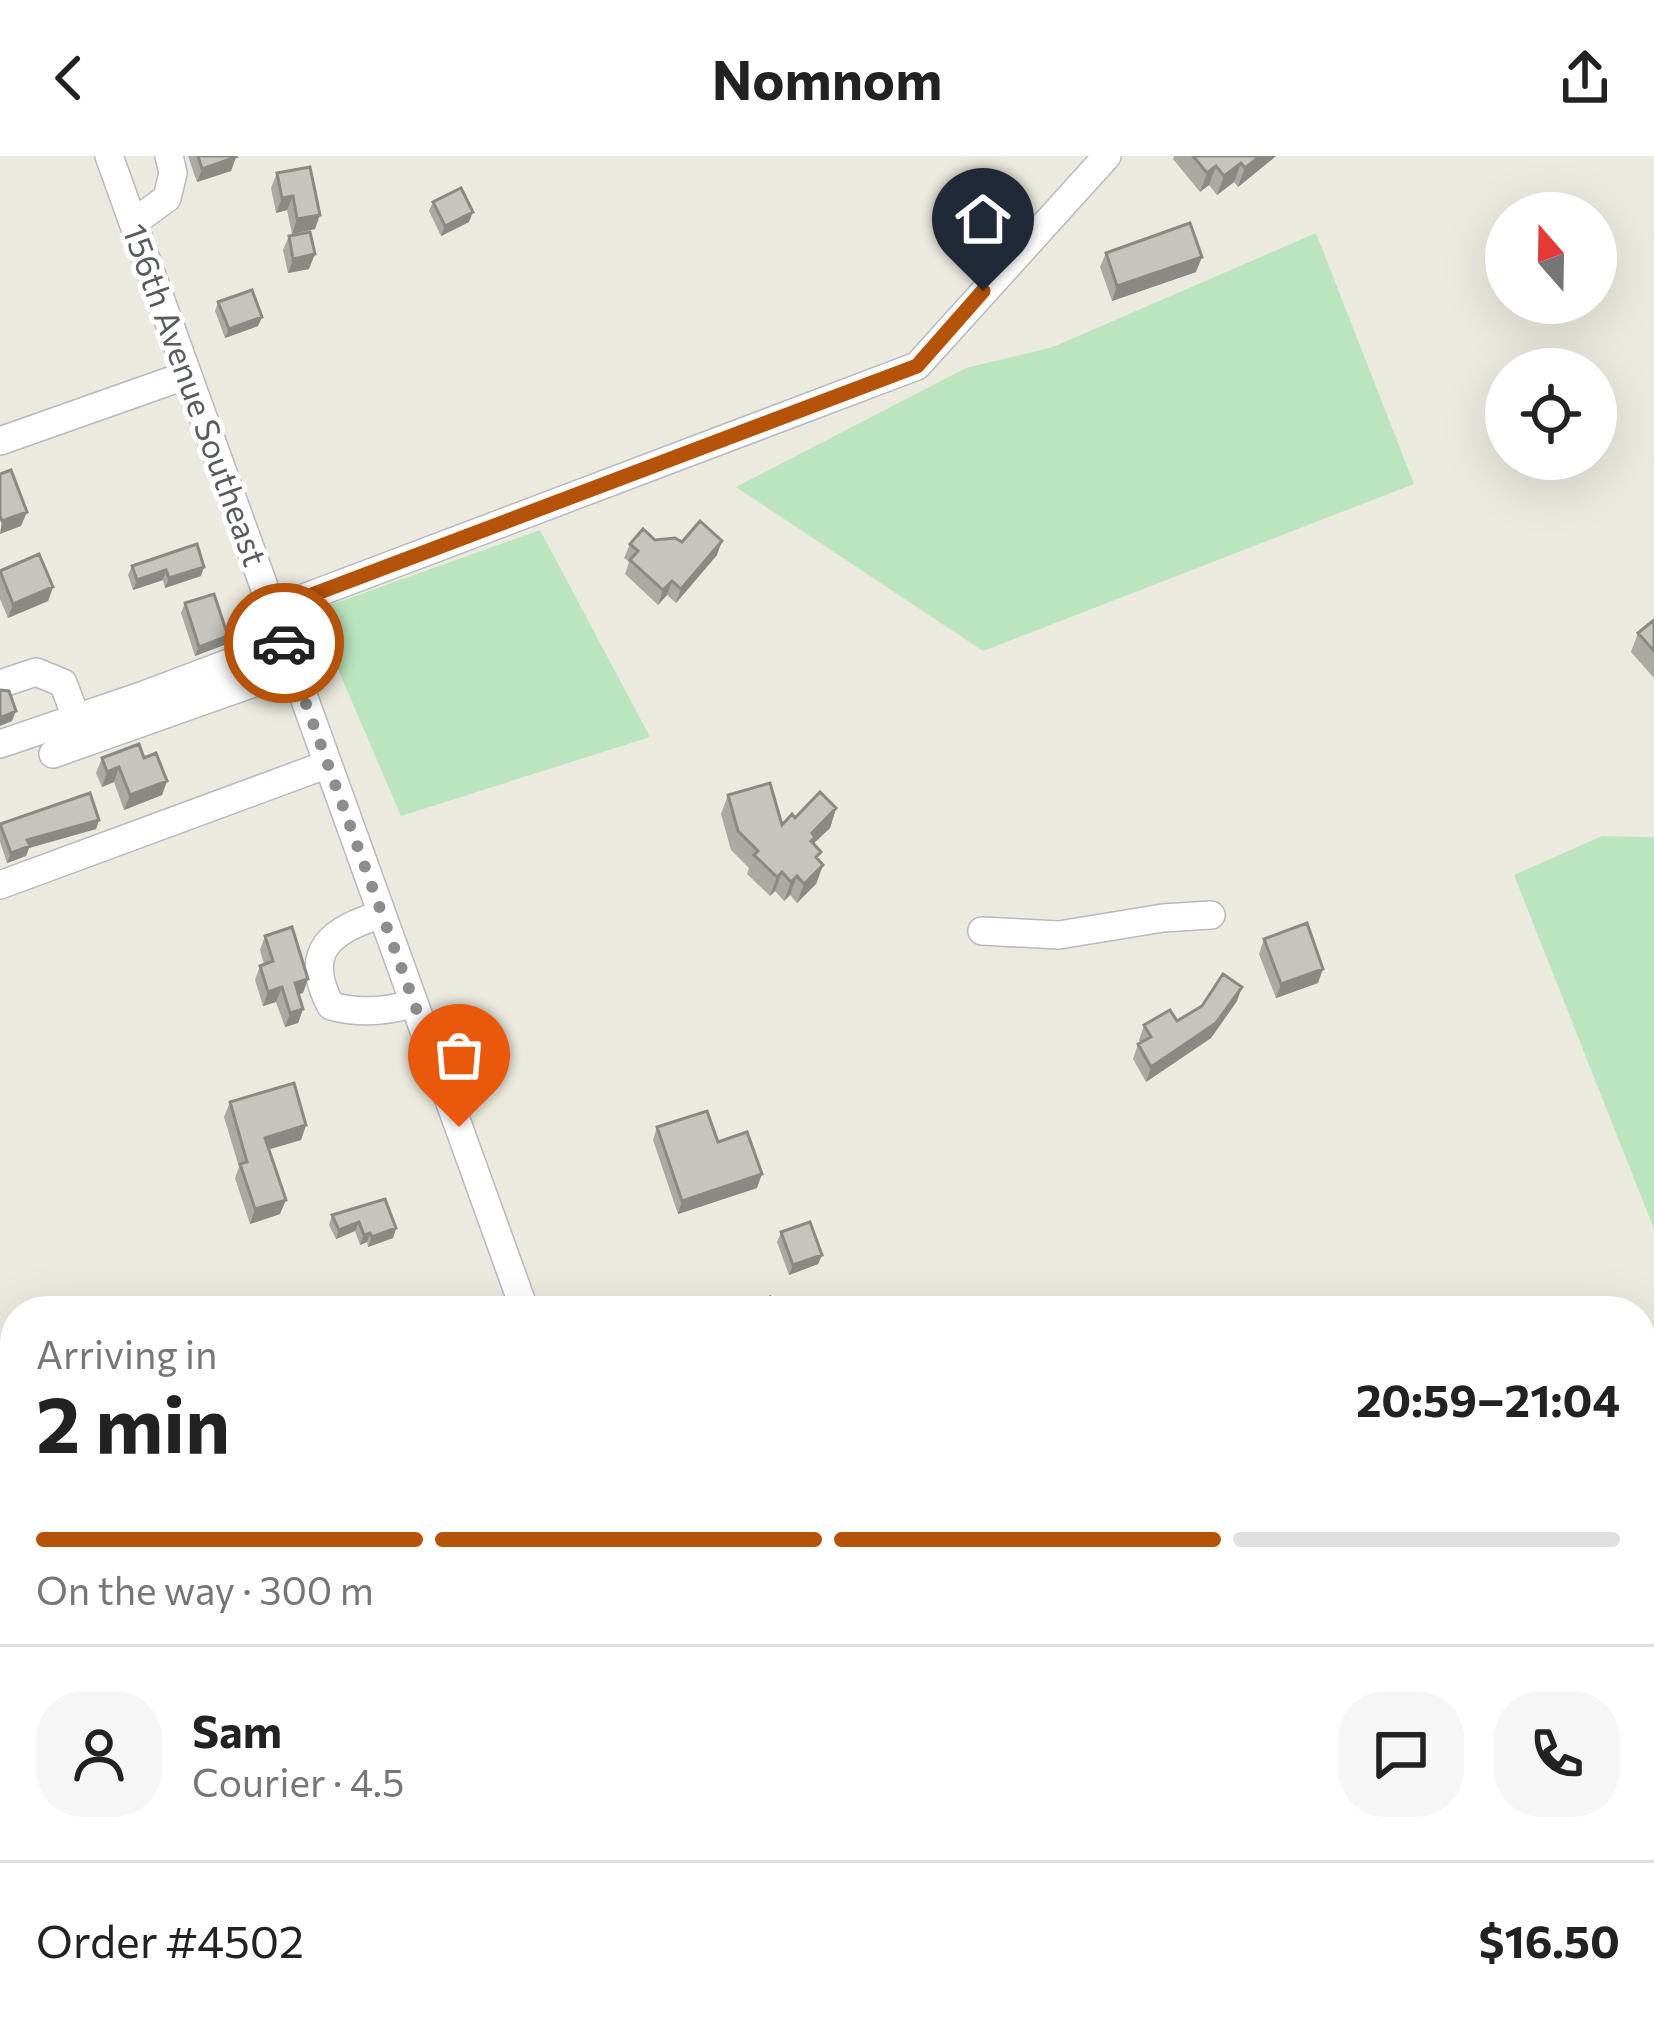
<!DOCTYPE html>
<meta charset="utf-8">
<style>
:root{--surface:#fff;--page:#f6f6f6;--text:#222;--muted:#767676;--line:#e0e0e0;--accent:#b45309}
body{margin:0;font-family:Commissioner,sans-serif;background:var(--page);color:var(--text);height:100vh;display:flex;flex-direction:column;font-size:45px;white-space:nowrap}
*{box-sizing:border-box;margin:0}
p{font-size:39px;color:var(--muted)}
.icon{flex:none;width:66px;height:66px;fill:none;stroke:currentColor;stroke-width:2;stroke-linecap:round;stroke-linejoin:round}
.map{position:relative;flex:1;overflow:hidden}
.drawer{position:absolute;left:0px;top:1140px;width:1656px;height:744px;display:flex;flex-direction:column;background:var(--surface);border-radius:48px 48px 0 0;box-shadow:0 12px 48px #0002}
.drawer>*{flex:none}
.needle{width:78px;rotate:340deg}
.tools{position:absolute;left:1485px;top:36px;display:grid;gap:24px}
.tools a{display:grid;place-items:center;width:132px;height:132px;border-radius:50%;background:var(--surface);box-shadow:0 12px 48px #0002;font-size:60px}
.pin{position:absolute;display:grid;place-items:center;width:102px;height:102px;color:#fff;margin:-123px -51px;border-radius:50% 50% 50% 0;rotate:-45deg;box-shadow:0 0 12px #0007}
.pin .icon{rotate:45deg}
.courier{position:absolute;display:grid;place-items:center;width:120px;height:120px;margin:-60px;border:9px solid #b45309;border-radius:50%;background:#fff;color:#222;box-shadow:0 3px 15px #0007}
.headline em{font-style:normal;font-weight:700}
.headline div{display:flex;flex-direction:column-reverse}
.headline{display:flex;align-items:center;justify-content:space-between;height:204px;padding:0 36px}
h1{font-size:78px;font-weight:700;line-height:90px}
.bar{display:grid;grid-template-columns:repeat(4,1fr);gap:18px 12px;align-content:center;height:144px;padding:0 36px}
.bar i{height:15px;border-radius:9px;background:var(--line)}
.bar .active{background:var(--accent)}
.bar p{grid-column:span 4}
.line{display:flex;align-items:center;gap:30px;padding:0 36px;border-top:3px solid var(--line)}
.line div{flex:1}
.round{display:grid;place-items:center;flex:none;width:126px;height:126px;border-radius:48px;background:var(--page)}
header{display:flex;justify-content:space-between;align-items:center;height:156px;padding:0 36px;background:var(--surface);font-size:54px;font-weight:700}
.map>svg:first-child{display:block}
</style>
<header><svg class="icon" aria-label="back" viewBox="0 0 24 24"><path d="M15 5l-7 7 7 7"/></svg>Nomnom<svg class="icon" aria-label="share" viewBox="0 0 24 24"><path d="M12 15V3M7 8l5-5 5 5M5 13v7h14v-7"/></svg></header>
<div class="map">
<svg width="1654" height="1884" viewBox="0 0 1654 1884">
<rect width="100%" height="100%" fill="#eceadf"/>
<path fill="#bae5be" d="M1316,77L1414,328L983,495L736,331L966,212L1053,191Z
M540,374L650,581L401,660L313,455Z
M1602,680L1654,681V1073L1514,719Z
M1654,1689V1884H1581L1573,1869H1641V1693Z
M0,1831H15V1869H102L111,1884H0Z"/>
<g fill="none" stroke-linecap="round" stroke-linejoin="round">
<defs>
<path id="minor" d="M109,0L525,1155
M133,67L167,42L173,17L169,0
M0,285L187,219
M272,454L917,210L1107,0
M0,528L36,516L63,527L76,561
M0,588L144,539L284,486
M53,598L293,513
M0,729L328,608
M382,758C332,774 301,794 331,850C360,858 386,856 414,847
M982,775L1059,779L1163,762L1211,759
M0,1497L15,1491
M787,1869L792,1884"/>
</defs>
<use href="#minor" stroke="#b7b9bf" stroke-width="30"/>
<use href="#minor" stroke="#fff" stroke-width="27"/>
</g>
<path fill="#aba9a2" d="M188,0H235L236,1L231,15L197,26Z
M1174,0H1276L1238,31L1234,26L1217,39L1209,29L1200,36L1173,3Z
M277,17L315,73L292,78L287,54L276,57L271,32Z
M433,46L469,66L441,80L429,55Z
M289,80L309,113L288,117L283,94Z
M1106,97L1196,116L1112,145L1100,111Z
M218,146L262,161L258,170L225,182L215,155Z
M655,384L682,386L717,399L676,447L667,439L658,449L625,418L629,406L624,402L630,388Z
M132,410L201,420L165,432L163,424L133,434L128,419Z
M0,415L53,431L48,445L8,462L0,443Z
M185,447L224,489L195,500L181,457Z
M1654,464V522L1631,496L1638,477Z
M102,602H144L167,625L162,639L124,654L114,626L102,631L96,617Z
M728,639L782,669L795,662L836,652L830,672L813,688L818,704L823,709L816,728L797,747L790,739L784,745L775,735L770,740L747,718L749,712L731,694L721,658Z
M99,664L96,673L29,692L26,700L7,707L0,686V668Z
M265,780L308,823L303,837L299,838L303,853L298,867L285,871L276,846L263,850L255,824L260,810L264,808L260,794Z
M1264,783L1318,827L1276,842L1259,798Z
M1237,845L1211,882L1146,926L1133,903L1138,888L1141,887L1139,884L1144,869L1177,865Z
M230,946L306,969L301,984L269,993L280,1058L250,1068L235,1022L239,1011L224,961Z
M657,971L718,986L757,1032L678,1058L653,984Z
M332,1059L396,1072L393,1082L368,1091L367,1086L360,1089L355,1075L336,1083L329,1069Z
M781,1076L822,1099L818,1108L789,1119L777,1086Z"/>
<path fill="#8b8984" d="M1260,0H1276L1238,31L1245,12Z
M236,1L231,15L197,26L202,13Z
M1241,7L1234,26L1217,39L1224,20Z
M1216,10L1209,29L1200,36L1207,17Z
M293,40L287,54L276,57L282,42Z
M473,56L469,66L441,80L445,70Z
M320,59L315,73L292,78L297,63Z
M315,98L309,113L288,117L293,103Z
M1202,101L1196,116L1112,145L1117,130Z
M262,161L258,170L225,182L229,173Z
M27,356L21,370L0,378L2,365Z
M722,385L717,399L676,447L681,433Z
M204,411L201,420L165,432L169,422Z
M166,414L163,424L133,434L137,424Z
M672,425L667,439L658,449L663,434Z
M53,431L48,445L8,462L13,448Z
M228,480L224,489L195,500L199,491Z
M16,555L12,565L0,570V562Z
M119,611L114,626L102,631L107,616Z
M167,625L162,639L124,654L130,639Z
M836,652L830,672L812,689L808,700L812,677Z
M99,664L96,673L29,692L26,700L7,707L11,697L27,684Z
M823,709L816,728L797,747L804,728Z
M782,716L775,735L770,740L777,721Z
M797,720L790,739L784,745L791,726Z
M1323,813L1318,827L1276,842L1281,828Z
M308,823L303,837L290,841L295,827Z
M282,831L276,846L263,850L268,836Z
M1242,831L1237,845L1211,882L1146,926L1151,911Z
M303,853L298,867L285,871L290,857Z
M306,969L301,984L260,996L265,982Z
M762,1018L757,1032L678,1058L682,1045Z
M286,1044L280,1058L250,1068L255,1053Z
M359,1066L355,1075L336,1083L339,1074Z
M396,1072L393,1082L368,1091L372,1081Z
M370,1077L367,1086L360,1089L364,1079Z
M822,1099L818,1108L789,1119L793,1109Z
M15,1724L13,1733L0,1737V1729Z"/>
<path fill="#c7c4bc" stroke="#8b8984" stroke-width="3" d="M198,0H235L236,1L202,13Z
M1193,0H1260L1245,12L1241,7L1224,20L1216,10L1207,17Z
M310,11L320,59L297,63L293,40L282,42L277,17Z
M461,32L473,56L445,70L433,46Z
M1190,67L1202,101L1117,130L1106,97Z
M310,76L315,98L293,103L289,80Z
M252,134L262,161L229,173L218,146Z
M11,314L27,356L2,365L0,360V318Z
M700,365L722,385L681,433L672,425L663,434L630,404L638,395L630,388L643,373L655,384L675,382L682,386Z
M197,388L204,411L169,422L166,414L137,424L132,410Z
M39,398L53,431L13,448L0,415Z
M214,438L228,480L199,491L185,447Z
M1654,464V495L1638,477Z
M0,534L9,535L16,555L0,562Z
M139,588L144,602L156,597L167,625L130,639L119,611L107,616L102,602Z
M770,627L782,669L792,658L795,662L820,636L836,652L812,677L815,681L811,685L821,696L816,701L823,709L804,728L797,720L791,726L782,716L777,721L754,699L758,695L738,675L728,639Z
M90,637L99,664L27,684L30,690L11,697L0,668Z
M1307,767L1323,813L1281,828L1264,783Z
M292,771L308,823L295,827L303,853L290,857L282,831L268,836L260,810L273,805L265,780Z
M1223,818L1242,831L1216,867L1151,911L1138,888L1151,881L1144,869L1170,854L1177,865L1202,850Z
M294,927L306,969L265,982L286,1044L255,1053L240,1008L247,1006L230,946Z
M707,955L718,986L747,976L762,1018L682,1045L657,971Z
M385,1043L396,1072L372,1081L370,1077L364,1079L359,1066L339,1074L332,1059Z
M810,1066L822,1099L793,1109L781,1076Z
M770,1141L777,1155H738Z
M12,1709L15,1724L0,1729V1713Z"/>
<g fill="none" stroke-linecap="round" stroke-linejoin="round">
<path stroke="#8c8d8d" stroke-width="12" stroke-dasharray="0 21.6" d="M284,487L459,971"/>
<path stroke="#b45309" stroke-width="15" d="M284,487L272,454L917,210L983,135"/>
</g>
<g text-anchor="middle" stroke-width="10" stroke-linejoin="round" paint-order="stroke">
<g font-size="33" fill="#585b61" stroke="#fff">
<text transform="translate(195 239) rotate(70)" y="12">156th Avenue Southeast</text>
</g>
</g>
</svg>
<div class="tools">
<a><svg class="needle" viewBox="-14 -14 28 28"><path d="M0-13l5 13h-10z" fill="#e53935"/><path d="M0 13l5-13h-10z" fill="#767676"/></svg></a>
<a><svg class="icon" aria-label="locate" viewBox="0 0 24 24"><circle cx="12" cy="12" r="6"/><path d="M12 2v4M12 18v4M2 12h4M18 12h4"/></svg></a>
</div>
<div class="pin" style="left:459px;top:971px;background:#ea580c"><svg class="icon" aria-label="bag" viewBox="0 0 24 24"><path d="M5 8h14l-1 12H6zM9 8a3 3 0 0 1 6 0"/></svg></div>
<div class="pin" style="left:983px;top:135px;background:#1f2937"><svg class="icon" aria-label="home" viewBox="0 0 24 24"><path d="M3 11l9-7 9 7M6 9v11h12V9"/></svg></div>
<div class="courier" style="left:284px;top:487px"><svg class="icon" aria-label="car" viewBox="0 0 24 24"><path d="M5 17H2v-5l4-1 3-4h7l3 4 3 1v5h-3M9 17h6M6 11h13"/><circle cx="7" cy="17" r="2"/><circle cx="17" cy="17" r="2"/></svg></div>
<section class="drawer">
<div class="headline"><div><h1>2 min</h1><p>Arriving in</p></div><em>20:59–21:04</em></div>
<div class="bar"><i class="active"></i><i class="active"></i><i class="active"></i><i></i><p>On the way · 300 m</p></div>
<div class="line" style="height:216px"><a class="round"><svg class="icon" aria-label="person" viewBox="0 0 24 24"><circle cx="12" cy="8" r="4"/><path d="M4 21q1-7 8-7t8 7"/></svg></a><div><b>Sam</b><p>Courier · 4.5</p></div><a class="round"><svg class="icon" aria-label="chat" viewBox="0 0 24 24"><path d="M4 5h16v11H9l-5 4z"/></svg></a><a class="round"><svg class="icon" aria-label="phone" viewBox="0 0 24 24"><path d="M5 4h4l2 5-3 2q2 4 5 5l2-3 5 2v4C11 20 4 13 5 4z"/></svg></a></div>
<div class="line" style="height:156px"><div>Order #4502</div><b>$16.50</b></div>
</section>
</div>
